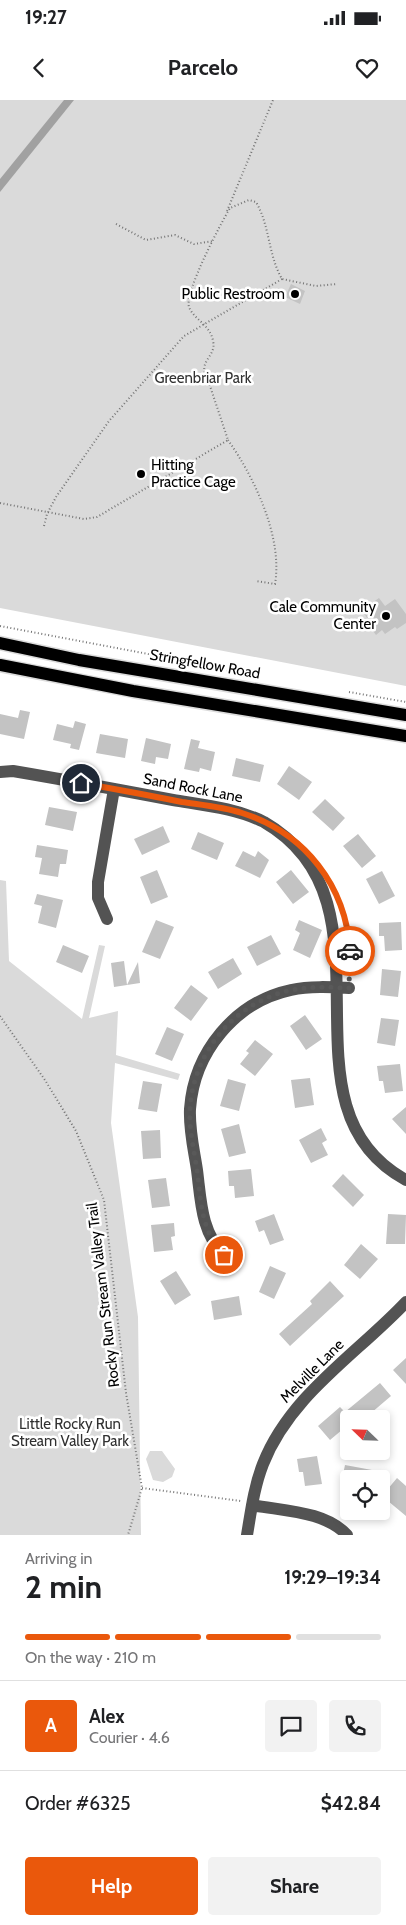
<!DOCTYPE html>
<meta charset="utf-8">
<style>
:root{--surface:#fff;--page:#f2f2f2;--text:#202124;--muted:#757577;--line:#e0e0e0;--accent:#ea580c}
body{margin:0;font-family:Cabin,sans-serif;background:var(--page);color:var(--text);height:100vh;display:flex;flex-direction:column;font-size:19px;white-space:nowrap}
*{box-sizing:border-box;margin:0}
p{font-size:16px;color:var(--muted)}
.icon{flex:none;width:28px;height:28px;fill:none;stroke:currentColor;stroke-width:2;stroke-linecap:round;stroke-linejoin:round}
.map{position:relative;height:1435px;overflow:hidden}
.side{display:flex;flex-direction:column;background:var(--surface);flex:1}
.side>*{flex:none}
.needle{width:32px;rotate:293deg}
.tools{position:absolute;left:340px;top:1310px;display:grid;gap:10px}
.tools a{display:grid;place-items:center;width:50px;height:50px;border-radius:5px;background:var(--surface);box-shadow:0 2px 8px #0003;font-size:25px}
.pin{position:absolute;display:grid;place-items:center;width:42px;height:42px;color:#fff;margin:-21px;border:2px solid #fff;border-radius:50%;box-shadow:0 1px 5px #0007}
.courier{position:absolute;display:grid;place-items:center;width:50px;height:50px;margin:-25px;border:4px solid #ea580c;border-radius:50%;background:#fff;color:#222;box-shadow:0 1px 6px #0007}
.head em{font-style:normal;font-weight:700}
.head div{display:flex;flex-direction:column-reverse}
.head{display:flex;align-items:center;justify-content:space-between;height:85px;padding:0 25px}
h1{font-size:32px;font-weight:700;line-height:38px}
.bar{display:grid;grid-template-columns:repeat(4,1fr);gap:8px 5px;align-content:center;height:60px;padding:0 25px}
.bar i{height:6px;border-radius:4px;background:var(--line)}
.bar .on{background:var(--accent)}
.bar p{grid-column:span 4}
.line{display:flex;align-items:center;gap:12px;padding:0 25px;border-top:1px solid var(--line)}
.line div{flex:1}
.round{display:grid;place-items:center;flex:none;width:52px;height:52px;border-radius:5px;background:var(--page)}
.primary-button{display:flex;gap:10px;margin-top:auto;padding:10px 25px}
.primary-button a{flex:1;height:58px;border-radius:5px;background:var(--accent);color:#fff;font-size:20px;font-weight:700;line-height:58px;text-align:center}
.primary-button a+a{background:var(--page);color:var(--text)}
.status{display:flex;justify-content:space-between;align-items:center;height:35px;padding:0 25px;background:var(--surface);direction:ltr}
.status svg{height:14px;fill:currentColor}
header{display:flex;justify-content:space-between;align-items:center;height:65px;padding:0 25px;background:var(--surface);font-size:22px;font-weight:700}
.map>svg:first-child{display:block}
</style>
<div class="status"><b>19:27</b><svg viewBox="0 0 49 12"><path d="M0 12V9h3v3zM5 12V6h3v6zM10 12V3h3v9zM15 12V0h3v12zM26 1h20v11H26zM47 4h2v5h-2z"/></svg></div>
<header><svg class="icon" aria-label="back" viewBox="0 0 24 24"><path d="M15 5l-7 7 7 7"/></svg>Parcelo<svg class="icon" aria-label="heart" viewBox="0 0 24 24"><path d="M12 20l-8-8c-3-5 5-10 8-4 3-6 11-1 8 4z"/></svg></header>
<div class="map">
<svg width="406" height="1435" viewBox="0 0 406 1435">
<rect width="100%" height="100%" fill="#fff"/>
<path fill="#dadada" d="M0,0H406V586L0,508Z
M0,780L6,781L9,861L82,919L99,845L105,846L89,918L118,911L116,955L180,974L178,980L115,963L111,1023L138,1217L141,1435H0Z
M150,1351H162L175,1369L172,1377L163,1382L153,1380L146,1359Z"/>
<path fill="#a1a1a1" d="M64,0H74L0,92V79Z"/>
<path fill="#c3c3c3" d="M291,184L305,191L300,204L285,197Z
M379,498L385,506L395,499L406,514V523L397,529L395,527L385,534L382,530L376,535L364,519L367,518L362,510Z
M20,610L30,612L24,639L0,634V614L18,618Z
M75,621L86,624L79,650L70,648L71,644L53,640L57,624L73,628Z
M100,634L128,639L125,658L96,653Z
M146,638L171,644L168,659L156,657L155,664L141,661Z
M191,639L200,641L198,648L215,652L211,671L200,668L199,672L184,669Z
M236,658L264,665L260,682L232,676Z
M289,666L312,682L299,700L277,684Z
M325,699L345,718L333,731L312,712Z
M49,707L77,712L73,731L45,725Z
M163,726L170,742L142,755L134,739Z
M198,732L224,743L217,760L191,749Z
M358,734L376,756L362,768L343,746Z
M37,745L68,750L66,764H60L58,777L39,774L42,758L35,757Z
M243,751L255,757L258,751L269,760L260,778L235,766Z
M157,770L168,797L151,804L140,777Z
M291,770L309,792L293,804L276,782Z
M382,771L395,796L379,804L366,779Z
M37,794L63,800L56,828L38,823L42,806L34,804Z
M156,820L174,827L160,859L142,852Z
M299,820L322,830L310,858L293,850L300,833L295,830Z
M401,822L402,850L385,851L384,836H379V823Z
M271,835L281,854L257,866L247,847Z
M63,845L89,856L82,873L56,862Z
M233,858L242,874L218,889L208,872Z
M124,861L127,885L114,887L111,863Z
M138,862L140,883L127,885Z
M382,869L401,871L398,897L380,895Z
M191,885L208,898L191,921L174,908Z
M305,915L322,939L306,950L290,926Z
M381,918L399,920L395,946L377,943Z
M167,927L184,934L172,961L155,954Z
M255,940L273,954L255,976L240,964L249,953L246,951Z
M400,964L403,991L385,993L383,981H379L377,966Z
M310,978L314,1005L295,1008L291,980Z
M228,979L246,984L239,1011L220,1006Z
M143,981L162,984L157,1012L138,1009Z
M406,1007V1034L392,1019Z
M239,1024L246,1053L229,1057L221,1029Z
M321,1028L327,1040L322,1043L328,1055L311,1063L299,1040Z
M160,1030L161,1058L143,1059L141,1031Z
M251,1069L254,1096L235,1098L234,1086H229L228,1071Z
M343,1074L364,1095L353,1107L332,1086Z
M166,1078L170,1106L152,1108L148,1080Z
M274,1114L284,1140L270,1145L264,1130L259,1132L255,1121Z
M388,1114L406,1115L405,1144H386Z
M174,1123L175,1136L171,1137L173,1150L154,1152L151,1125Z
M361,1144L378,1159L360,1179L344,1165Z
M270,1166L286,1173L274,1199L259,1192Z
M176,1171L191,1195L175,1205L160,1181Z
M330,1181L344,1196L290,1246L279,1234L312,1204L310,1201Z
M239,1196L242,1215L214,1220L211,1201Z
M406,1258V1284L393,1270Z
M380,1283L391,1296L364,1319H349V1324L330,1340L318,1326L340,1307L345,1312Z
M317,1356L322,1384L305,1386L303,1372H299L297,1359Z
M345,1365L372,1370L371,1379H342Z
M397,1378L406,1386V1416L382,1396Z"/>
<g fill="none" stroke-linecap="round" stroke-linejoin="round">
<defs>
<path id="major" d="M0,543L79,560L406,615
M0,565L133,591L406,636"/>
</defs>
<use href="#major" stroke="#dbdbdb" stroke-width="15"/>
<path stroke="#757575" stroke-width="2" stroke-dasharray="1 2.5" stroke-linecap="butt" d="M227,111L273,0
M116,124L146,140L175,135L194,144L214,141
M228,340C254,377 283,437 275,484L256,481
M0,403L84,419L97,417L228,340L208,280C196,261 217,257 213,241C210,224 194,220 189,207C184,193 221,123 230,108L249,100L256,102C270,126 268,155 282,179L316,186L337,184
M44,426L47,414L56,397L109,321L184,236L282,179
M0,526L196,563L248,576
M349,592L406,602
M0,916L45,980L76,1031L104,1100L126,1293L142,1388L128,1435
M142,1388L241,1401"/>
<path stroke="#535353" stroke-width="12" d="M0,672L13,671C66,680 120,690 173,700C203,705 236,708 264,722C406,804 269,1006 406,1080
M107,819L98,798V782L114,689
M224,1155C201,1132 201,1101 197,1070C194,1050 189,1030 190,1009C194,952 235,902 291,890C310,886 330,887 349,888
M252,1405C283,1411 325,1411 347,1435
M247,1435C251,1411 254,1387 263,1364C290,1295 357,1254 406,1202"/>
<use href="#major" stroke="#000" stroke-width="12"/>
</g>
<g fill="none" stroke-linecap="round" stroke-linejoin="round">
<path stroke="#595959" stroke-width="5" stroke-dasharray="0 9" d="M224,1155C201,1132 201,1101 197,1070C194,1050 189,1030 190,1009C193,956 229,909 280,893C302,886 326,887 349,888L350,851"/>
<path stroke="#ea580c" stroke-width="6" d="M81,683C114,689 148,695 182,702C202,705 223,707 242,713C305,733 346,786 350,851"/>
</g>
<g fill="#000" stroke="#fff" stroke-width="2">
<circle cx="295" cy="194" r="5"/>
<circle cx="141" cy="374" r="5"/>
<circle cx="386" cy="516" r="5"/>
</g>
<g text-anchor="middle" stroke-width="5" stroke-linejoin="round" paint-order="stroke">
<g font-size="15" fill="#000" stroke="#fff" text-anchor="end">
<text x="285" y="199">Public Restroom</text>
<text x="151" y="370" text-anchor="start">Hitting<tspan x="151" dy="17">Practice Cage</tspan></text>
<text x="376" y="512">Cale Community<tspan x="376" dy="17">Center</tspan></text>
</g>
<g font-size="15" fill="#313131" stroke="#fff">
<text x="203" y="283">Greenbriar Park</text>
<text x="70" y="1329">Little Rocky Run<tspan x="70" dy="17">Stream Valley Park</tspan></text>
</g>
<g font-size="15" fill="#000" stroke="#fff">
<text transform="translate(205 564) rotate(10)" y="5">Stringfellow Road</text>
<text transform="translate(193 688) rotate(11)" y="5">Sand Rock Lane</text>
<text transform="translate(103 1195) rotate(-97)" y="5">Rocky Run Stream Valley Trail</text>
<text transform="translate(312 1271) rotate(-45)" y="5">Melville Lane</text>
</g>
</g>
</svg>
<div class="tools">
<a><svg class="needle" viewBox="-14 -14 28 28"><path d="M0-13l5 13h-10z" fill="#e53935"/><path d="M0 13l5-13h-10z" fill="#757577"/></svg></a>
<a><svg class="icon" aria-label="locate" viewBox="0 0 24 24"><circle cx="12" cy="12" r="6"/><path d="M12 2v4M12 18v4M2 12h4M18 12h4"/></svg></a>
</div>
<div class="pin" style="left:224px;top:1155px;background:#ea580c"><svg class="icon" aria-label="bag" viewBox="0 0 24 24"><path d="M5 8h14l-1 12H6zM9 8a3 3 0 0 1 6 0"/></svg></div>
<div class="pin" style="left:81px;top:683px;background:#1f2937"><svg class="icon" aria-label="home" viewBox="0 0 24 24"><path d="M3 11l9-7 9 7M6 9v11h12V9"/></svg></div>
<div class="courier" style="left:350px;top:851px"><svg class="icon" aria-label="car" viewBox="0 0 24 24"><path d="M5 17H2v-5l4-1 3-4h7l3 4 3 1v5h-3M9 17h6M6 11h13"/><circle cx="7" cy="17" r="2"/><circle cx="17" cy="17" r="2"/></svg></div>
</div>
<section class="side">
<div class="head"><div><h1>2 min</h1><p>Arriving in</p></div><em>19:29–19:34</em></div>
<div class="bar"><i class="on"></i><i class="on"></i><i class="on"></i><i></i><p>On the way · 210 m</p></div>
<div class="line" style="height:90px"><b class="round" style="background:var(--accent);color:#fff">A</b><div><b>Alex</b><p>Courier · 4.6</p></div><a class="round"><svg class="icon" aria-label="chat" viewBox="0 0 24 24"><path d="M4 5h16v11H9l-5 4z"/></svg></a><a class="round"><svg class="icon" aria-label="phone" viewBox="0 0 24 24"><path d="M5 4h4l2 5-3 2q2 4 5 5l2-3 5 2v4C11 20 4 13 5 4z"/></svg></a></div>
<div class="line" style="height:65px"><div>Order #6325</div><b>$42.84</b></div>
<div class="primary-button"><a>Help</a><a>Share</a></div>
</section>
